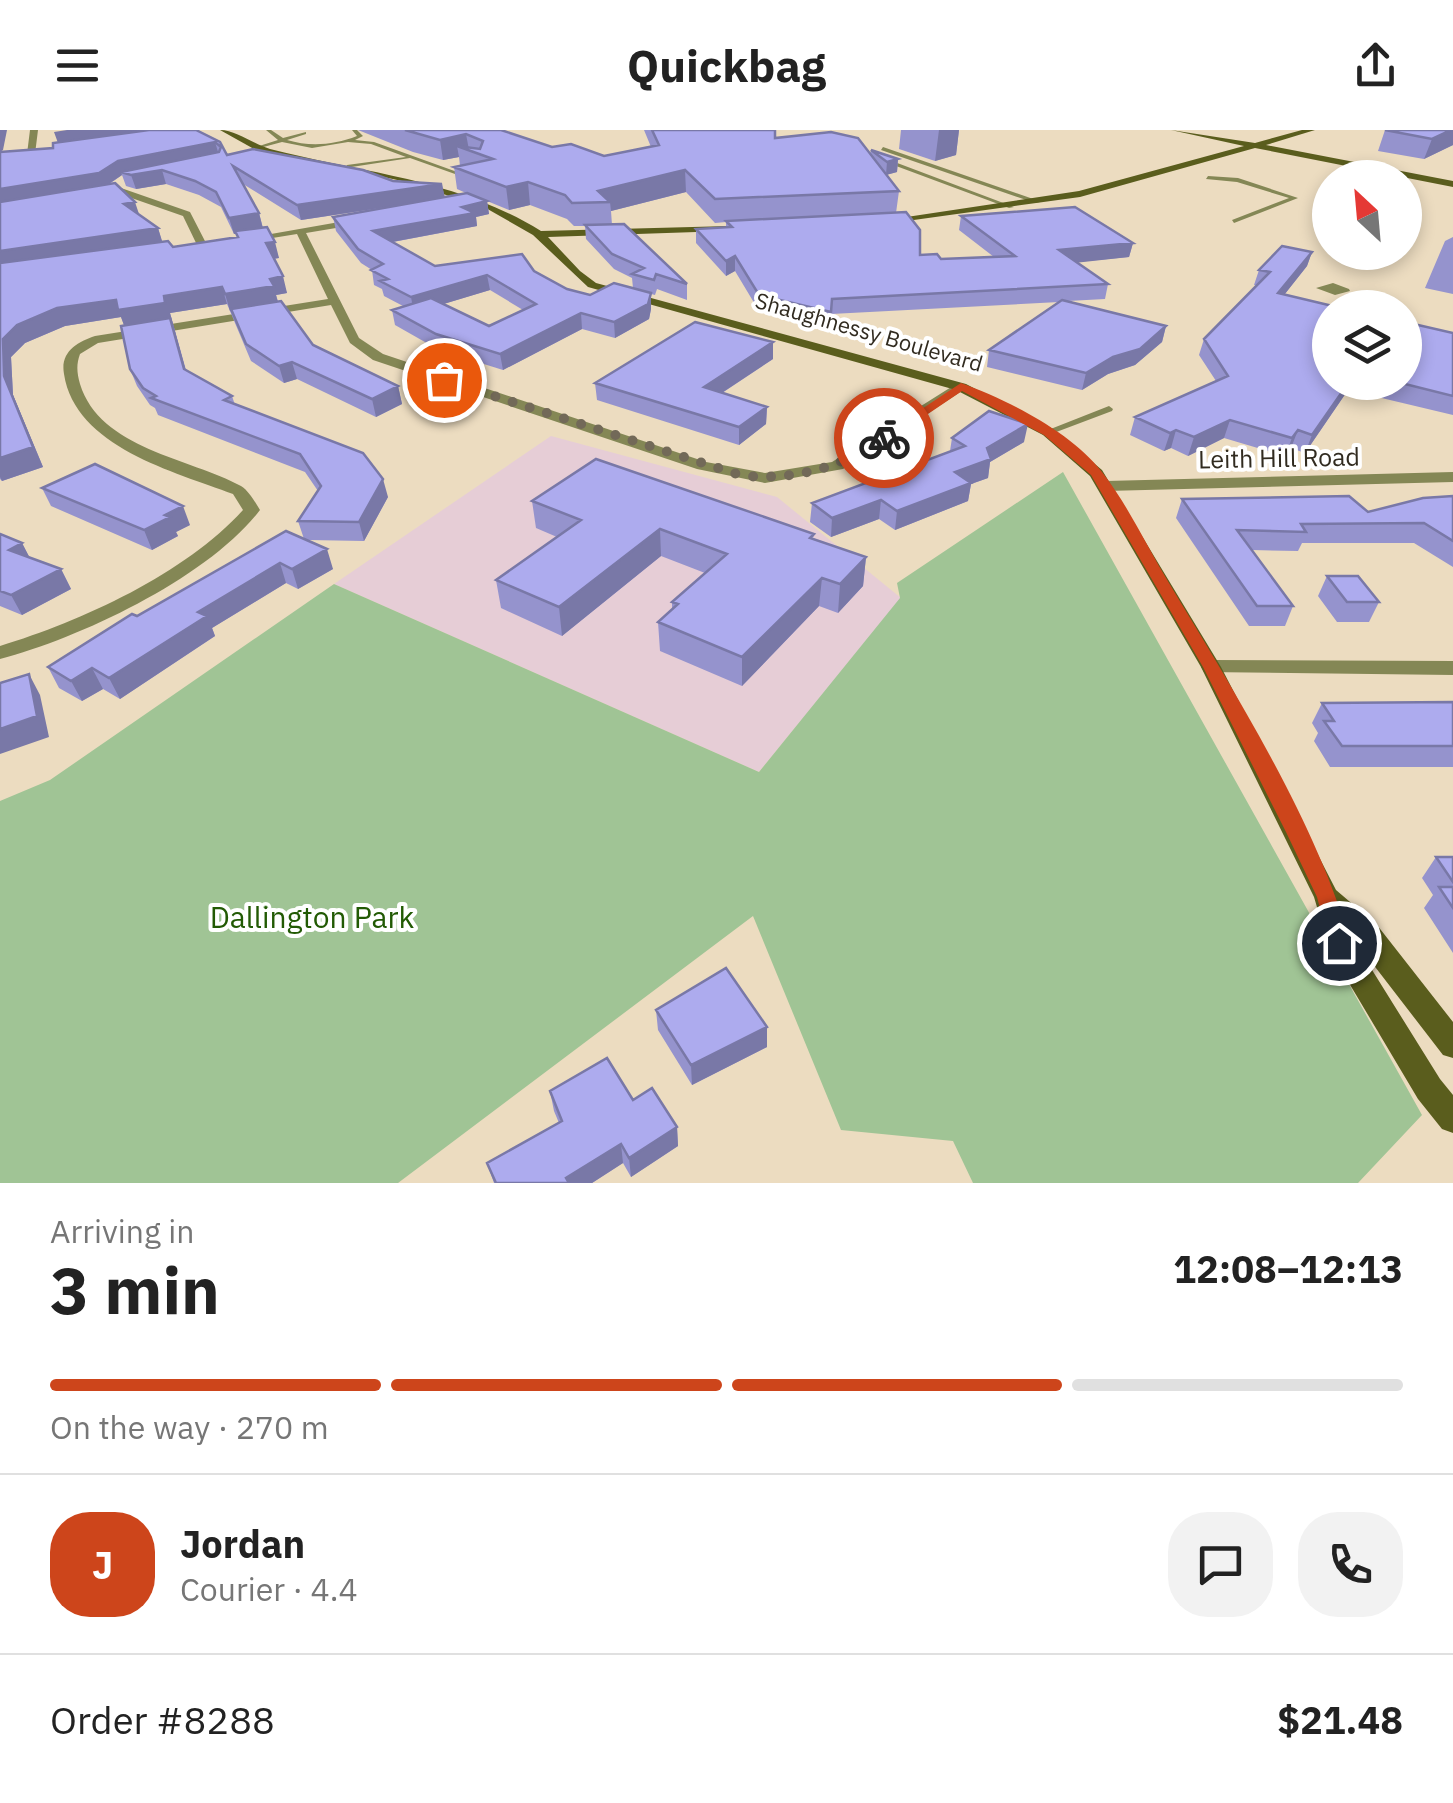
<!DOCTYPE html>
<meta charset="utf-8">
<style>
:root{--surface:#fff;--page:#f2f2f2;--text:#222;--muted:#767676;--line:#e0e0e0;--accent:#cd451b}
body{margin:0;font-family:"IBM Plex Sans",sans-serif;background:var(--page);color:var(--text);height:100vh;display:flex;flex-direction:column;font-size:38px;white-space:nowrap}
*{box-sizing:border-box;margin:0}
p{font-size:32px;color:var(--muted)}
.icon{flex:none;width:55px;height:55px;fill:none;stroke:currentColor;stroke-width:2;stroke-linecap:round;stroke-linejoin:round}
.map{position:relative;height:1053px;overflow:hidden}
.drawer{display:flex;flex-direction:column;background:var(--surface);flex:1}
.drawer>*{flex:none}
.needle{width:65px;rotate:334deg}
.fabs{position:absolute;left:1312px;top:30px;display:grid;gap:20px}
.fabs a{display:grid;place-items:center;width:110px;height:110px;border-radius:50%;background:var(--surface);box-shadow:0 5px 15px #0003;font-size:50px}
.pin{position:absolute;display:grid;place-items:center;width:85px;height:85px;color:#fff;margin:-42px;border:5px solid #fff;border-radius:50%;box-shadow:0 2px 10px #0007}
.courier{position:absolute;display:grid;place-items:center;width:100px;height:100px;margin:-50px;border:8px solid #cd451b;border-radius:50%;background:#fff;color:#222;box-shadow:0 2px 12px #0007}
.headline em{font-style:normal;font-weight:700}
.headline div{display:flex;flex-direction:column-reverse}
.headline{display:flex;align-items:center;justify-content:space-between;height:170px;padding:0 50px}
h1{font-size:65px;font-weight:700;line-height:75px}
.bar{display:grid;grid-template-columns:repeat(4,1fr);gap:15px 10px;align-content:center;height:120px;padding:0 50px}
.bar i{height:12px;border-radius:8px;background:var(--line)}
.bar .active{background:var(--accent)}
.bar p{grid-column:span 4}
.line{display:flex;align-items:center;gap:25px;padding:0 50px;border-top:2px solid var(--line)}
.line div{flex:1}
.round{display:grid;place-items:center;flex:none;width:105px;height:105px;border-radius:40px;background:var(--page)}
header{display:flex;justify-content:space-between;align-items:center;height:130px;padding:0 50px;background:var(--surface);font-size:45px;font-weight:700}
.map>svg:first-child{display:block}
</style>
<header><svg class="icon" aria-label="menu" viewBox="0 0 24 24"><path d="M4 6h16M4 12h16M4 18h16"/></svg>Quickbag<svg class="icon" aria-label="share" viewBox="0 0 24 24"><path d="M12 15V3M7 8l5-5 5 5M5 13v7h14v-7"/></svg></header>
<div class="map">
<svg width="1453" height="1053" viewBox="0 0 1453 1053">
<rect width="100%" height="100%" fill="#ecdcc0"/>
<path fill="#e6cdd6" d="M551,306L777,367L901,468L759,642L334,454Z"/>
<path fill="#a0c495" d="M1063,342L1422,985L1358,1053H973L953,1011L841,1000L753,786L398,1053H0V671L50,650L334,454L759,642L900,468L897,453Z"/>
<g fill="none" stroke-linecap="round" stroke-linejoin="round">
<path fill="#848755" fill-rule="evenodd" d="M266,0H271L283,8L306,2V4L287,10C310,17 334,15 357,6L352,0H357L363,6L355,10L374,12L460,43L455,44L410,28L345,38L347,35L406,27L371,14L348,12L312,18L282,12L256,19V17L278,10Z
M883,17L1039,71L1040,72L1035,73L881,20Z
M880,28H884L1014,77L1009,78L880,30Z
M1208,46L1238,48L1298,68L1234,93L1232,90L1289,68L1237,52L1206,49Z
M1333,153L1349,159L1350,161L1335,165L1316,158Z
M1109,276L1113,279L1112,281L1051,304L1048,305L1043,302Z"/>
<path fill="#848755" fill-rule="evenodd" d="M30,0H38L35,24L31,27L27,24Z
M121,58L190,82L207,115L198,117L183,86L120,64L95,62Z
M362,88L366,93L306,103L359,208L383,224L706,332L765,343L832,332L956,254L968,257L843,339L765,353L697,339L373,230L350,213L331,175L98,213L80,224C76,235 77,243 80,254C100,319 190,328 241,356C249,361 255,372 260,380C209,447 81,508 0,529V516C82,491 185,444 243,380L233,364C175,342 75,317 64,244C60,222 77,212 95,206L328,169L297,104L248,112L243,109Z
M1453,342V352L1106,361L1098,356L1106,351Z
M1211,530L1453,531V545L1204,542L1201,537Z"/>
<path fill="#5a5d1d" fill-rule="evenodd" d="M220,0C236,0 253,14 270,19C363,43 457,49 541,101L730,96L726,101L548,107L580,141L596,153L966,254L1053,299L1102,340L1221,537L1336,760L1377,795L1453,892V928L1443,925L1349,803L1440,949L1453,965V1003L1442,999L1418,969L1330,821L1314,767L1201,537L1090,346L1043,305L956,260L588,157L533,105L484,77L402,51L254,19Z
M1171,0L1255,13L1302,0H1315L1266,15L1453,51V57L1255,18L1080,67L885,94L880,91L1079,61L1244,16Z"/>
</g>
<path fill="#9593cd" fill-rule="evenodd" d="M358,0H501L552,17L604,26L651,17L644,0H775V8L870,24L871,20L898,29L897,42L886,45L899,61L896,83L920,125L941,129L994,127L959,100L961,86L1133,113L1129,127L1077,132L1108,154L1105,169L1068,171L1166,196L1162,212L1135,235L1108,244L1082,260L987,237L989,220L1059,172L831,184L830,198L759,181L735,141L726,146L696,113V99L726,97V92L715,93L686,62L611,81L612,95L687,154V170L657,159L655,165L651,164V179L649,189L615,208L582,199L503,240L439,220L395,195L392,180L403,176L384,166L382,159L374,155L372,140L361,133L336,101L333,87L395,76L301,90L243,54L259,83L263,98L279,128L274,129L287,163L276,165L278,171L313,215L398,256L402,274L376,287L297,249L284,253L251,231L227,174L170,183L186,240L232,266L235,275L388,367L364,411L308,410L333,439L298,459L286,453L212,498L215,506L120,569L103,559L82,571L59,558L48,537L137,486L304,409L298,391L318,361L305,342L158,285L155,278L150,275L137,256L130,239L124,195L121,187L65,196L25,213L11,227L13,265L43,337L2,351L0,349V22L53,18L58,12H220L227,25L393,51L442,54L444,67L466,63L457,59L454,37L460,36L459,27L443,30L413,22ZM122,45L126,56L136,59L166,54L199,65L221,77L234,104L236,103L237,107L173,117L162,112L158,98L140,86L108,55ZM487,71L509,80L530,75L567,89L574,96H585L586,109L614,139L632,148L633,158L590,165L567,159L534,141L435,136L393,112L477,96L476,87L489,84ZM490,160L523,180L489,196L443,174Z
M901,0H959L956,25L935,31L899,19Z
M1385,0H1453V15L1424,29L1378,21Z
M1453,107V164L1425,158L1445,111Z
M1312,122L1307,136L1284,165L1330,252H1405L1453,203V285L1348,260L1305,323L1291,318L1285,326L1224,308L1188,326L1171,318L1164,321L1130,305L1135,287L1216,251L1199,225L1204,209L1257,155H1254L1259,140Z
M773,229L722,263L767,277L766,294L739,315L597,270L595,253Z
M952,308L1024,312L990,332L988,348L971,354L968,371L895,400L879,389L831,407L810,392L812,373L950,321Z
M42,358L190,395L176,402L178,406L152,420L51,376Z
M1453,366V437L1414,413H1302L1298,421L1252,420L1293,476L1285,496H1249L1176,388L1182,369L1368,382Z
M532,371L814,404L813,409L866,427L863,456L838,483L819,476L742,556L660,521L658,492L672,480V472L705,443L661,426L562,506L501,478L496,450L557,407L536,398Z
M0,404L22,413L29,427L61,439L71,459L22,485L0,476Z
M1327,446L1379,472L1369,492H1337L1318,466Z
M1453,572V637H1330L1314,611L1318,603L1312,593L1322,573Z
M1436,727H1453V823L1424,778L1433,765L1422,748Z
M656,880L767,917L692,955L658,900Z
M550,961L633,970L677,997L678,1016L631,1047L623,1033L592,1053H494L487,1033L559,993L554,981Z"/>
<path fill="#7978a7" d="M0,0H7L3,20L0,22Z
M67,0H166L58,13L54,2Z
M939,0H959L956,25L935,31Z
M1451,0H1453V15L1424,29L1432,9Z
M466,4L469,20L457,16L459,27L443,30L440,10Z
M215,12L219,25L121,42L122,45L104,57L0,75V59L118,31Z
M898,29L897,42L886,45L887,32Z
M162,40L166,54L136,59L131,45Z
M685,40L686,62L611,81L610,72L598,61Z
M528,52L530,75L509,80L506,57Z
M442,54L445,68L301,90L297,75Z
M487,71L489,84L476,87L477,96L376,115L373,101Z
M135,72L140,87L124,74Z
M259,83L263,99L234,104L229,88Z
M158,98L163,114L0,138V121Z
M275,112L279,128L270,129L266,113Z
M1133,113L1129,127L1056,135L1059,120Z
M1312,122L1307,136L1273,179L1278,163Z
M735,126V141L726,146V131Z
M487,145L490,160L414,183L411,167Z
M283,146L287,163L276,165L278,173L230,181L225,164L270,149Z
M222,157L227,174L170,183L190,256L125,198L121,187L65,196L25,213L11,227L13,265L43,337L2,351L0,347V328L4,246L3,209L17,195L57,178L116,170L164,166Z
M651,163V179L649,189L615,208L614,192Z
M581,183L582,199L503,240L500,224Z
M1166,196L1162,212L1135,235L1108,244L1082,260L1086,243Z
M773,212V229L705,274L704,257Z
M292,232L297,249L284,253L279,236Z
M1349,252H1351L1348,260L1305,323L1312,305Z
M398,256L402,274L376,287L372,269Z
M767,277L766,294L739,315V297Z
M1230,290L1224,308L1188,326L1194,307Z
M1028,294L1024,312L990,332L988,348L971,354L968,371L895,400L897,381L987,318Z
M1176,300L1171,318L1164,321L1170,303Z
M1298,300L1291,318L1285,326L1292,308Z
M383,349L388,367L364,411L359,392Z
M881,370L879,389L831,407L832,388Z
M183,376L190,395L176,402L178,406L152,420L144,400L165,385Z
M660,399L661,426L562,506L559,477Z
M22,413L32,432L9,420Z
M327,419L333,439L298,459L292,439Z
M866,427L863,456L838,483L840,454Z
M280,433L286,453L212,498L215,506L120,569L109,548L198,482Z
M61,439L71,459L22,485L11,465Z
M822,448L819,476L742,556V527Z
M92,538L103,559L82,571L71,551Z
M29,544L40,565L49,607L0,624V599Z
M767,897V917L692,955L691,935Z
M677,997L678,1016L631,1047L629,1028Z
M621,1014L623,1033L592,1053H568L566,1048Z"/>
<path fill="#adabee" stroke="#7978a7" stroke-width="2.5" d="M149,0H196L220,12L227,25L253,19L363,40L393,51L442,54L297,75L233,36L259,83L229,88L216,62L195,51L162,40L131,45L121,42L219,22L221,17L215,12L118,31L99,43L0,59V22L53,18V13Z
M405,0H501L552,17L571,14L604,26L659,15L652,0H775V8L831,2L858,8L899,61L715,69L685,40L598,61L610,72L572,73L565,65L528,52L506,57L454,37L493,29L457,16L480,19L483,11L466,4L440,10Z
M1385,0H1451L1432,9Z
M871,20L898,29L887,32Z
M115,53L135,72L124,74L158,98L0,121V72Z
M467,63L487,71L462,77L475,83L373,101L435,136L522,124L534,141L567,159L590,165L614,153L651,163L648,174L614,192L581,183L500,224L436,204L392,180L431,168L489,196L536,174L487,145L411,167L380,151L388,149L371,140L383,134L358,119L333,87Z
M1075,77L1133,113L1059,120L1108,154L832,169L831,182L759,165L735,126L726,131L696,99L732,97L726,91L906,82L920,100V125L937,124L941,129L1015,126L961,86Z
M624,94L687,154L656,144L654,150L632,144L644,138L612,124L585,95Z
M267,97L275,112L266,113L283,146L270,149L274,156L225,164L222,157L164,166L165,173L118,180L116,170L57,178L17,195L3,209L4,246L33,317L0,328V133L168,111L173,117L238,107L235,101Z
M1282,116L1312,122L1278,163L1341,178H1330V252H1349L1312,305L1298,300L1292,308L1230,290L1194,307L1176,300L1170,303L1135,287L1228,246L1204,209L1270,142L1259,140Z
M1062,170L1166,196L1140,219L1113,227L1086,243L989,220Z
M281,171L313,215L398,256L372,269L292,232L279,236L246,214L231,179Z
M170,188L184,239L232,266L224,270L363,323L383,349L359,392L298,391L321,356L300,324L151,268L156,266L143,258L130,239L121,196Z
M695,192L773,212L704,257L767,277L739,297L595,253Z
M1405,192L1453,203V266L1397,252H1405Z
M989,281L1028,294L987,318L991,329L955,342L971,353L897,381L881,370L832,388L812,373L965,316L952,308Z
M596,329L814,404L810,408L866,427L840,454L822,448L742,527L658,492L678,474L672,472L727,424L660,399L559,477L496,450L581,390L532,371Z
M95,334L183,376L165,385L170,387L144,400L42,358Z
M1349,366L1368,382L1423,368L1453,366V411L1424,393L1301,394L1306,402L1237,400L1293,476H1257L1182,369Z
M286,401L327,419L292,439L280,433L198,482L207,486L109,548L92,538L71,551L48,537L132,484L137,486Z
M0,404L22,413L9,420L61,439L11,465L0,461Z
M1327,446H1358L1379,472H1347Z
M29,544L37,586L0,599V553Z
M1453,572V616H1342L1324,591H1334L1322,573Z
M1436,727H1453V752Z
M1439,757H1453V778Z
M726,838L767,897L691,935L656,880Z
M607,928L633,970L652,958L677,997L629,1028L621,1014L566,1048L569,1053H496L487,1033L562,991L550,961Z"/>
<path fill="#cd451b" d="M961,253C1008,270 1071,302 1102,342C1128,375 1147,417 1169,453C1232,558 1319,696 1350,813L1346,820H1331L1317,767L1286,702L1203,537L1091,345L1044,305L962,261L888,311L878,308Z"/>
<g fill="none" stroke-linecap="round" stroke-linejoin="round">
<path stroke="#726958" stroke-width="10" stroke-dasharray="0 18" d="M444,250L743,346C798,350 839,338 884,308"/>
</g>
<g text-anchor="middle" stroke-width="8" stroke-linejoin="round" paint-order="stroke">
<g font-size="22" fill="#312b20" stroke="#fff">
<text transform="translate(869 202) rotate(16)" y="8">Shaughnessy Boulevard</text>
</g>
<g font-size="25" fill="#312b20" stroke="#fff">
<text transform="translate(1279 328) rotate(-1)" y="9">Leith Hill Road</text>
</g>
<g font-size="30" fill="#225a04" stroke="#fff">
<text x="312" y="798">Dallington Park</text>
</g>
</g>
</svg>
<div class="fabs">
<a><svg class="needle" viewBox="-14 -14 28 28"><path d="M0-13l5 13h-10z" fill="#e53935"/><path d="M0 13l5-13h-10z" fill="#767676"/></svg></a>
<a><svg class="icon" aria-label="layers" viewBox="0 0 24 24"><path d="M12 4l9 5-9 5-9-5zM3 14l9 5 9-5"/></svg></a>
</div>
<div class="pin" style="left:444px;top:250px;background:#ea580c"><svg class="icon" aria-label="bag" viewBox="0 0 24 24"><path d="M5 8h14l-1 12H6zM9 8a3 3 0 0 1 6 0"/></svg></div>
<div class="pin" style="left:1339px;top:813px;background:#1f2937"><svg class="icon" aria-label="home" viewBox="0 0 24 24"><path d="M3 11l9-7 9 7M6 9v11h12V9"/></svg></div>
<div class="courier" style="left:884px;top:308px"><svg class="icon" aria-label="bike" viewBox="0 0 24 24"><circle cx="6" cy="16" r="4"/><circle cx="18" cy="16" r="4"/><path d="M6 16l4-8h5l3 8M10 8l3 8H6M13 5h3"/></svg></div>
</div>
<section class="drawer">
<div class="headline"><div><h1>3 min</h1><p>Arriving in</p></div><em>12:08–12:13</em></div>
<div class="bar"><i class="active"></i><i class="active"></i><i class="active"></i><i></i><p>On the way · 270 m</p></div>
<div class="line" style="height:180px"><b class="round" style="background:var(--accent);color:#fff">J</b><div><b>Jordan</b><p>Courier · 4.4</p></div><a class="round"><svg class="icon" aria-label="chat" viewBox="0 0 24 24"><path d="M4 5h16v11H9l-5 4z"/></svg></a><a class="round"><svg class="icon" aria-label="phone" viewBox="0 0 24 24"><path d="M5 4h4l2 5-3 2q2 4 5 5l2-3 5 2v4C11 20 4 13 5 4z"/></svg></a></div>
<div class="line" style="height:130px"><div>Order #8288</div><b>$21.48</b></div>
</section>
